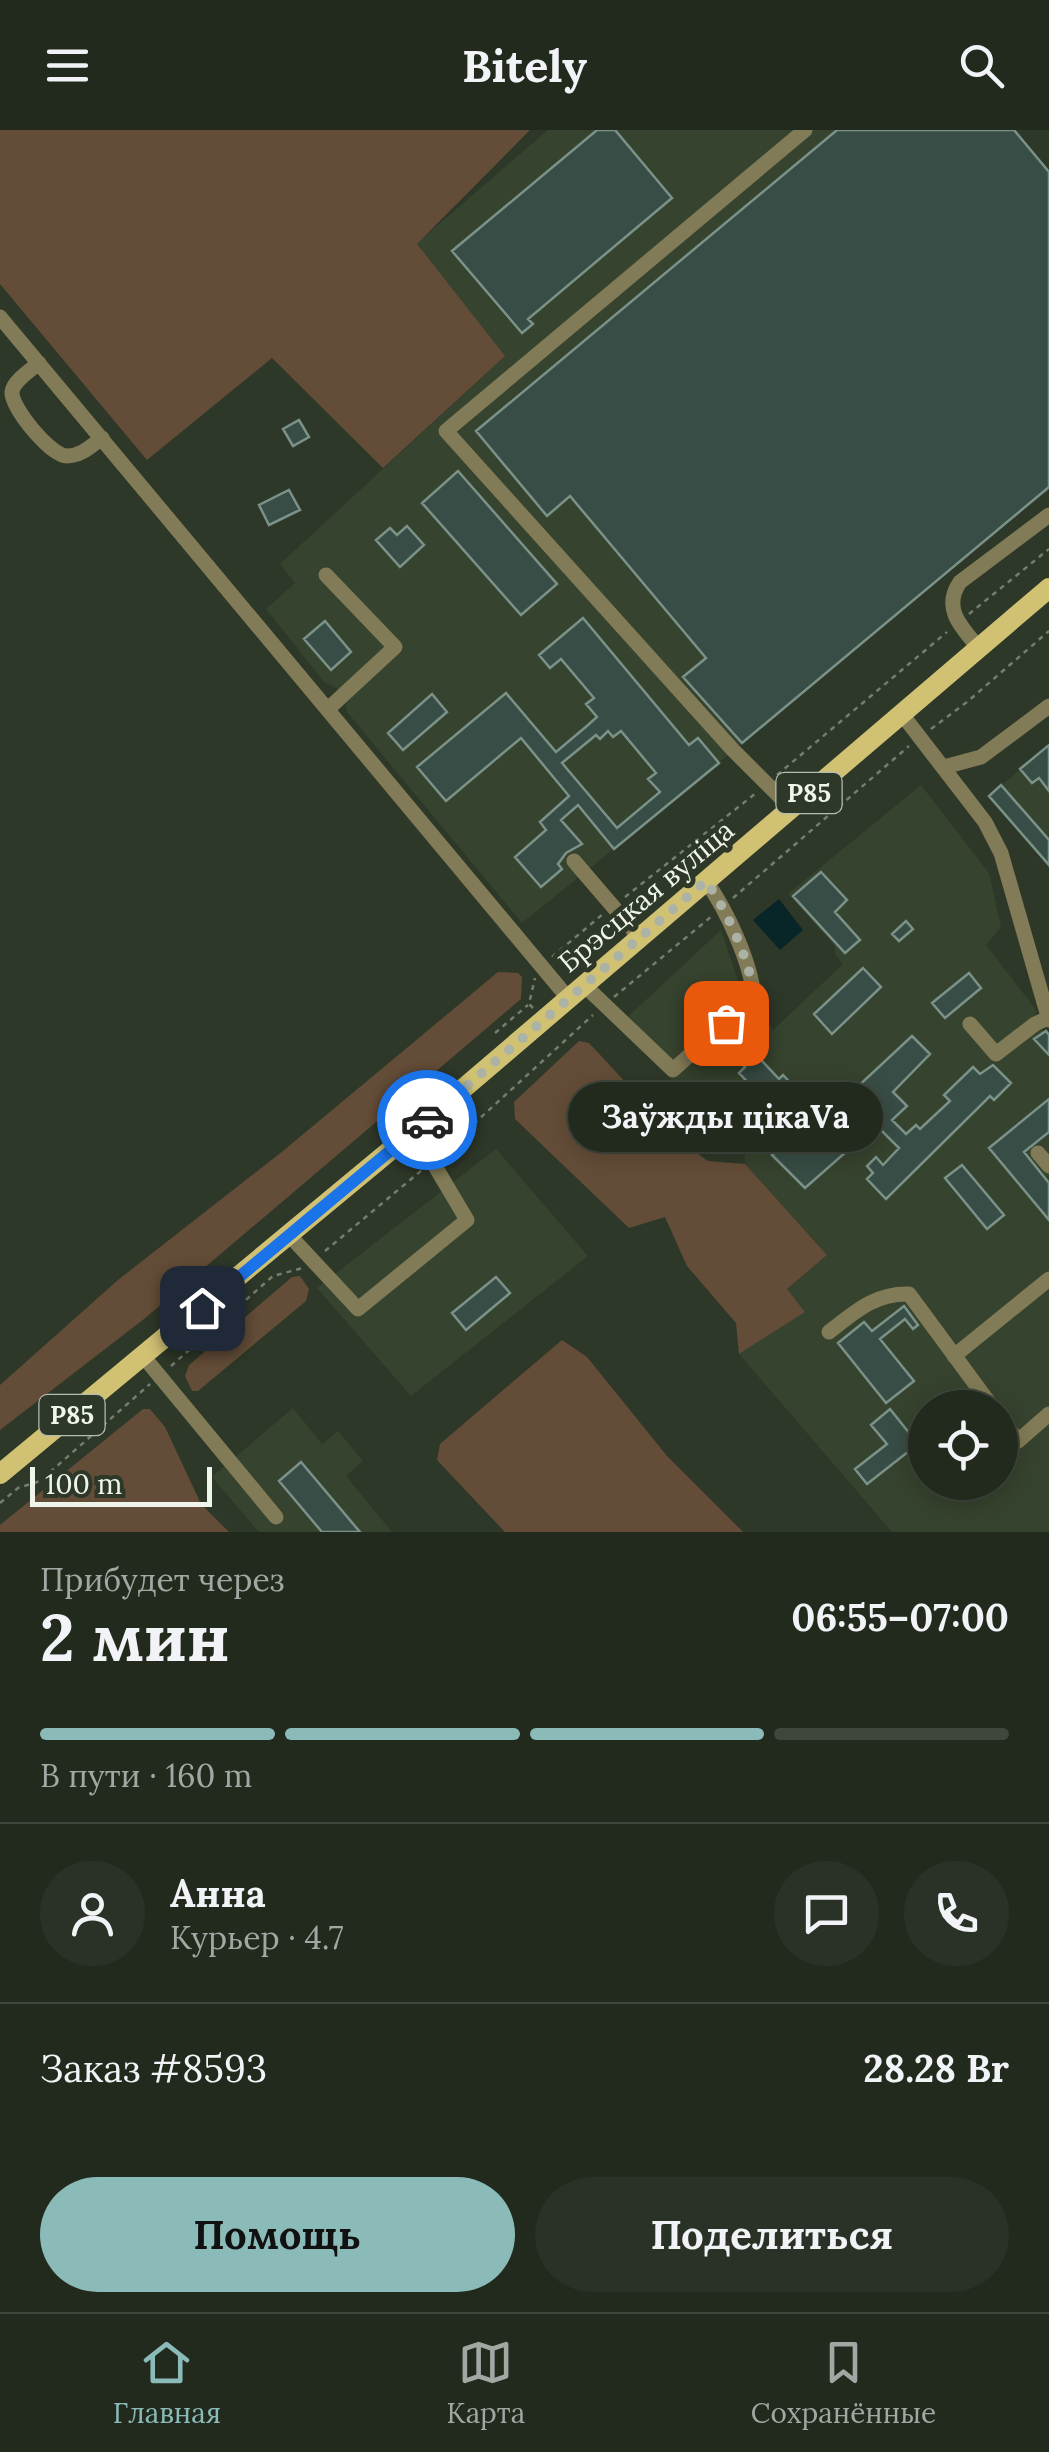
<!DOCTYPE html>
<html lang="ru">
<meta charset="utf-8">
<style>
:root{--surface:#222a1e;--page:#2a3227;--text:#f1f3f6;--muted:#a2a7a4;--line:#3f463c;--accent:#8bbbb9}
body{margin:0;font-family:Lora,serif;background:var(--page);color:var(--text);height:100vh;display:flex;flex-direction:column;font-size:38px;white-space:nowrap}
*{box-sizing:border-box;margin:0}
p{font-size:32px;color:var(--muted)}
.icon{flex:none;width:55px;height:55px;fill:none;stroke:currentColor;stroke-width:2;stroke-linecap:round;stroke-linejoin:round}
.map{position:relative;height:1402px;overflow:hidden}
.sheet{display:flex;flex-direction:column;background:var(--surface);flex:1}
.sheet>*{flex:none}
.buttons{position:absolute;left:908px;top:1260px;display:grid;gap:20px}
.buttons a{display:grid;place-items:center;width:110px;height:110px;border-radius:50%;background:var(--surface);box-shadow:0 5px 25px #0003,0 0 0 2px var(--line);font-size:50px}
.scale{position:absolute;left:30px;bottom:25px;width:182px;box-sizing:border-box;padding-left:10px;border:5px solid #eff5eb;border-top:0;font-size:28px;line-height:35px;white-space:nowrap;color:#eff5eb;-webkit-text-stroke:8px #2e3828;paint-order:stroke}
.pin{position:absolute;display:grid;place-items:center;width:85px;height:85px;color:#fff;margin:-42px;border-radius:20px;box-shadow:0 5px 15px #0006}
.courier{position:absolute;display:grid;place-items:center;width:100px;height:100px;margin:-50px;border:8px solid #1a73e8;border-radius:50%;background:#fff;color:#222;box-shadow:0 2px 12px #0007}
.bubble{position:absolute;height:70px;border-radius:35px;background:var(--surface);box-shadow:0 5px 25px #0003,0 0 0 2px var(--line);font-size:32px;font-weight:700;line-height:70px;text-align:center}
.summary em{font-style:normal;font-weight:700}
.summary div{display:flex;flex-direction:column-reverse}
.summary{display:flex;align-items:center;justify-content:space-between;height:170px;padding:0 40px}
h1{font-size:65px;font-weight:700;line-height:75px}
.bar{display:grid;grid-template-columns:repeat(4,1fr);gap:15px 10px;align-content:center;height:120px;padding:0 40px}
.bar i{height:12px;border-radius:8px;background:var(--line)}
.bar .active{background:var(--accent)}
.bar p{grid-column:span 4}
.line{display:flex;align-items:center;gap:25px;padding:0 40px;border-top:2px solid var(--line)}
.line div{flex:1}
.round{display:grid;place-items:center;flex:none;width:105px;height:105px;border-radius:52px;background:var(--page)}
.primary-button{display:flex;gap:20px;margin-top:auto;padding:20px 40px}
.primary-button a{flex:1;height:115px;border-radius:60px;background:var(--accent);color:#111;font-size:40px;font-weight:700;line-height:115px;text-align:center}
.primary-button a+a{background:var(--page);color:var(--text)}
header{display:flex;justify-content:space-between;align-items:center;height:130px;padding:0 40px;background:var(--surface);font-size:45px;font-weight:700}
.dock{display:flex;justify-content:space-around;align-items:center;height:140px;border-top:2px solid var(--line);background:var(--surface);font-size:28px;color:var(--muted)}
.dock a{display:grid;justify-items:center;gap:5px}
.dock .active{color:var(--accent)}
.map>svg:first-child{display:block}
</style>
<header><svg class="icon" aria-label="menu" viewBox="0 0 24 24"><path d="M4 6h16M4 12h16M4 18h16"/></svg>Bitely<svg class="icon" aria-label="search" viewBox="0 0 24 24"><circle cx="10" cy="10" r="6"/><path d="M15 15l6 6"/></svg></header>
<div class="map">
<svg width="1049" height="1402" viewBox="0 0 1049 1402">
<rect width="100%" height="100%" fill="#2e3828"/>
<path fill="#36432e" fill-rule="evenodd" d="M548,0H1014L1049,41V357L669,674L522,793L347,582L345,570L338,559L325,553L266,479L295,453L280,434L504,227L416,114Z
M1049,615V735L989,666Z
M921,655L989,743L1001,797L986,815L1037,881L1033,889L1035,894L1049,905V1402H892L739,1224L805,1182L787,1159L827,1125L745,1034V1021L617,897L721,800L738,851L773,900L843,834L835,824V816L788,764ZM925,1278H1000V1352H925Z
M496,1019L588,1126L411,1266L317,1158Z
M293,1278L322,1314L338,1301L363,1331L346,1346L392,1402H259L212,1347Z"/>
<path fill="#644d38" d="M0,0H530L417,114L505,226L383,338L272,228L147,330L0,154Z
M498,842L518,843L522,847L521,869L144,1189L0,1300V1255L118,1150L283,1021Z
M579,911L589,913L681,1012L708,1031L745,1034L827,1125L787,1159L805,1182L739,1224L736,1193L687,1136L665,1087L629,1098L515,989L514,972Z
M300,1146L309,1159L306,1171L198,1261H192L185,1246L189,1235L292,1147Z
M562,1210L587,1227L667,1326L743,1402H505L437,1330L440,1314Z
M143,1279H150L165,1297L201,1374L229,1402H0V1395Z"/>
<path fill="#082528" d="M779,769L803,800L780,820L753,790Z"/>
<path fill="#384d45" stroke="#7b9289" stroke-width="2.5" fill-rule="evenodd" d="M597,0H615L672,68L528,189L533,194L522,203L452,121Z
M837,0H1014L1049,42V357L742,613L683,547L706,528L570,366L547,386L476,301Z
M299,290L309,307L293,316L283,299Z
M458,341L557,454L521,485L422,373Z
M289,360L300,380L269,395L259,375Z
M407,396L424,415L400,437L376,410L390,398L397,405Z
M583,488L689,615L698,608L719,633L614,719L578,675L561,690L582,714L566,723L558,734L562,739L541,757L515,727L546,700L540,692L569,666L521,608L446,671L417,637L506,563L556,622L588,595L597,587L586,574L594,568L561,529L550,538L539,525ZM608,601L613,607L621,601L656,643L648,649L660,662L617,698L562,633L596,605L600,609Z
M325,491L351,522L331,540L304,509Z
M432,564L447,582L403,620L388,603Z
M1049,615V661L1039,648L1032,653L1020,639Z
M1001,655L1049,710V735L989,666Z
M821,742L847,770L835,782L860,810L845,823L793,766Z
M906,791L913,799L899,811L892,804Z
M863,838L881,857L832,904L814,884Z
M969,843L981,858L945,888L932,873Z
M734,901L779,949L783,945L800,963L778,984L739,943L745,937L721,912L724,904Z
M1046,901L1049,905V925L1034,909Z
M912,906L930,924L893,962L907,976L892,990L906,1004L916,995L920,999L950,971L944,965L973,937L980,944L993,935L1011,953L994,970L990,966L886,1069L867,1049L873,1043L867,1036L876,1027L883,1035L899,1018L881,1000L873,1008L840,973Z
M1049,969V1002L1024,1022L1049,1053V1090L989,1018Z
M812,986L846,1022L805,1058L772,1025Z
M962,1035L1004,1085L987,1099L945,1048Z
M496,1147L510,1163L466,1200L452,1183Z
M904,1176L918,1195L913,1199L905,1189L880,1209L914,1251L886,1273L838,1213L864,1192L872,1201Z
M890,1279L918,1314L867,1354L855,1339L887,1314L871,1295Z
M301,1332L360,1402H322L279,1351Z"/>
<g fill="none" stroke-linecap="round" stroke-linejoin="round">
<path stroke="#757d6f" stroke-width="2.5" stroke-dasharray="5 5" stroke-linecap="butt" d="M969,484L1049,419
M931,599L967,572L1049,501
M777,645L947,502
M625,767L756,663
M733,768L909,616
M552,827L603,784
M614,867L712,786
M533,878L529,874L535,848
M495,903L528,875
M444,1021L593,885
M325,1121L422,1040
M171,1236L273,1146L303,1138
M0,1373L18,1358L40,1351L150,1254"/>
<path stroke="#827b57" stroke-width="15" d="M0,187L568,868
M39,233C31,240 13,251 12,262C11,278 51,326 67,326C81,326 91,316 102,308
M326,445L395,517L328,579
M978,517C961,497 942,478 960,452L1049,385
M901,583L985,692L1001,723L1049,890
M944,637L981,627L1049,576
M791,678L733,620L446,301L805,0
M574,731L640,808
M706,751C727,781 751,832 754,868L726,893
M584,855L673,940L713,904
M970,894L996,924L1035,894L1048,888
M1038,1023L1049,1036
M290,1106L358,1179L467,1090L432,1031L410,1004
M829,1202C855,1182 875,1163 909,1164L993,1278
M143,1226L276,1387
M954,1226L1049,1149
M1000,1287L1018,1311L1049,1284"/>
<path stroke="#d0c173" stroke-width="20" d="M0,1344L410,1004L1049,458"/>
</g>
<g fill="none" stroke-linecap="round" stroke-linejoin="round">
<path stroke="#abb3a7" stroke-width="10" stroke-dasharray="0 18" d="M427,990L706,751C727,781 751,832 754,868L726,893"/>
<path stroke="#1a73e8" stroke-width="12" d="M202,1178L427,990"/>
</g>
<g text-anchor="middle" stroke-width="10" stroke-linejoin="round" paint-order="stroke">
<g fill="#2e3828" stroke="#b5bcb0" stroke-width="2.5">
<rect x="776.5" y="643" width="65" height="40" rx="8"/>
<rect x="39.5" y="1265" width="65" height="40" rx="8"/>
</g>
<g font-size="25" font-weight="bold" fill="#eff5eb">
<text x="809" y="672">Р85</text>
<text x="72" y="1294">Р85</text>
</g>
<g font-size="28" fill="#eff5eb" stroke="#2e3828">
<text transform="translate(646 766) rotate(-40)" y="10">Брэсцкая вуліца</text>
</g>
</g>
</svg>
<div class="buttons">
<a><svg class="icon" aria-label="locate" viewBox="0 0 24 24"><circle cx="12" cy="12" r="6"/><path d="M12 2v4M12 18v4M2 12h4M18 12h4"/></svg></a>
</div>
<div class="scale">100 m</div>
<div class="pin" style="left:726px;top:893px;background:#ea580c"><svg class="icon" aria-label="bag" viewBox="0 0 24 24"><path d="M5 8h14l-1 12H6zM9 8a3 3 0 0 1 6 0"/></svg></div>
<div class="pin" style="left:202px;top:1178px;background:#1f2937"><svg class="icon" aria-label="home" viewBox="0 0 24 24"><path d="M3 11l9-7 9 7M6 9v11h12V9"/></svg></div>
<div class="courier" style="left:427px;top:990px"><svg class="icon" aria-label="car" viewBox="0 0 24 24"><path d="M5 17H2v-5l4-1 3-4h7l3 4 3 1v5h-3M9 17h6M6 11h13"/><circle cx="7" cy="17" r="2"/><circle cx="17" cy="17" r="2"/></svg></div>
<div class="bubble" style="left:568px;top:952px;width:315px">Заўжды цікаVа</div>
</div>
<section class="sheet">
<div class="summary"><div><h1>2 мин</h1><p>Прибудет через</p></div><em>06:55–07:00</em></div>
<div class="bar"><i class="active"></i><i class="active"></i><i class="active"></i><i></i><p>В пути · 160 m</p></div>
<div class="line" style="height:180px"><a class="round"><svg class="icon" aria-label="person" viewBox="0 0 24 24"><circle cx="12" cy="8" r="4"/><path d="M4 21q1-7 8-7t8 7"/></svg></a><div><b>Анна</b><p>Курьер · 4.7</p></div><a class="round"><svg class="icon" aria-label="chat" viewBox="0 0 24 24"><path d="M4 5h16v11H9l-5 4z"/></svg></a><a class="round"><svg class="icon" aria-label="phone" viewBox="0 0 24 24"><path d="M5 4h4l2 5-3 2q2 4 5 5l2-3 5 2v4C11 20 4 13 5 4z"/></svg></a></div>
<div class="line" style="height:130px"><div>Заказ #8593</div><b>28.28 Br</b></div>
<div class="primary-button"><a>Помощь</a><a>Поделиться</a></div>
</section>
<nav class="dock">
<a class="active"><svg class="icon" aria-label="home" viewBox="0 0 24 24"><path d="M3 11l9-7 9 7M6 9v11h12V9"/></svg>Главная</a>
<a><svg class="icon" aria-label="map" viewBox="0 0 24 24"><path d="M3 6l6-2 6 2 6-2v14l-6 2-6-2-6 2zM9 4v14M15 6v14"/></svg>Карта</a>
<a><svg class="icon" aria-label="saved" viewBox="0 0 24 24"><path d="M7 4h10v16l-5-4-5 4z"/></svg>Сохранённые</a>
</nav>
